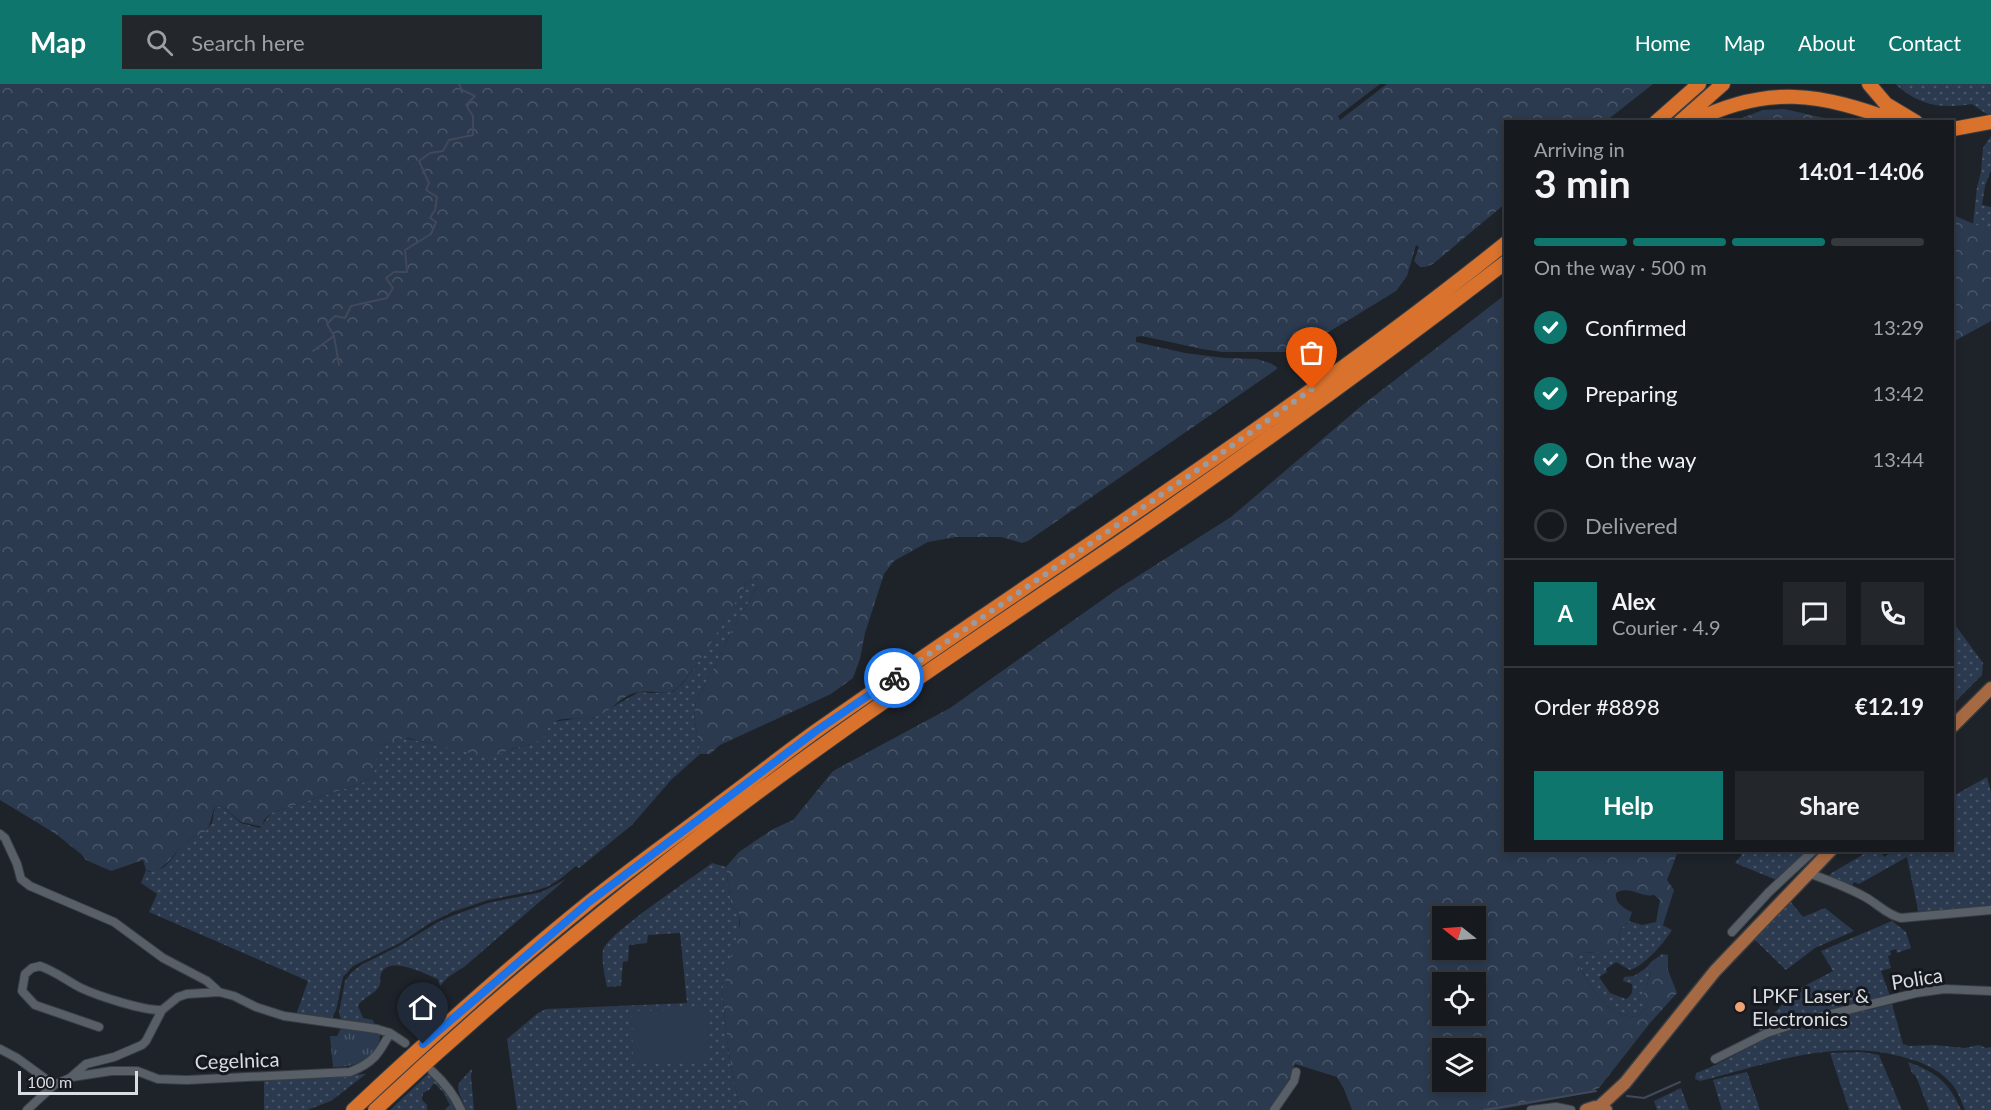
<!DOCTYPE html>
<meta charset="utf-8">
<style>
:root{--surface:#161a1f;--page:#23272c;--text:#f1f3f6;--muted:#9ea1a4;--line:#35383d;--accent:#0f766e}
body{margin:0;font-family:Lato,sans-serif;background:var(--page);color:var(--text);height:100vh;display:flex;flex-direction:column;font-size:22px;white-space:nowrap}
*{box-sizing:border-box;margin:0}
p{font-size:20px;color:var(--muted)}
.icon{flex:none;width:33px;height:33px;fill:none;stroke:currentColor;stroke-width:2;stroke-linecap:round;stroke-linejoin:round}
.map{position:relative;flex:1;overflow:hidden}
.details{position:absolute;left:1504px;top:36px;width:450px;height:732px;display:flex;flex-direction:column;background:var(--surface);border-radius:0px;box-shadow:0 3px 9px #0003,0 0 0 2px var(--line)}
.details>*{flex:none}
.needle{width:39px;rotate:287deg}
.tools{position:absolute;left:1432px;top:822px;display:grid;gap:12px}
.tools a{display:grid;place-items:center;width:54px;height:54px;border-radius:0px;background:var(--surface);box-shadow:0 3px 9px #0003,0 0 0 2px var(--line);font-size:30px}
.scale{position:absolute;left:18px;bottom:15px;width:120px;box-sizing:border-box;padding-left:6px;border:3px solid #d9dce1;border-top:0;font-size:16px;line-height:21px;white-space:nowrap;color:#d9dce1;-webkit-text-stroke:4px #15191f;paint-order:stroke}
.pin{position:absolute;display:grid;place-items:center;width:51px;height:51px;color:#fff;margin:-62px -26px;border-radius:50% 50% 50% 0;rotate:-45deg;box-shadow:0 0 6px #0007}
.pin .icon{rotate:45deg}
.courier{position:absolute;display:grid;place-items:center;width:60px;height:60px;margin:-30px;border:4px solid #1a73e8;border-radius:50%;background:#fff;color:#222;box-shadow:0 2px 8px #0007}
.summary em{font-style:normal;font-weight:700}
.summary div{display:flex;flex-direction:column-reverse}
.summary{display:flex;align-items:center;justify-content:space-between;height:102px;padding:0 30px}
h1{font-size:39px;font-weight:700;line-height:45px}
.bar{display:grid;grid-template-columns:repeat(4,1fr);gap:9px 6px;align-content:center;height:72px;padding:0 30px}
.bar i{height:8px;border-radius:4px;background:var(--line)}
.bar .active{background:var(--accent)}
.bar p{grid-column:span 4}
.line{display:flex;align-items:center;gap:15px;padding:0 30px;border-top:2px solid var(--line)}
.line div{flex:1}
.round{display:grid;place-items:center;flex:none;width:63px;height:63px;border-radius:0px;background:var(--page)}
ol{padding:0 30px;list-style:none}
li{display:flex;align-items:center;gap:18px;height:66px}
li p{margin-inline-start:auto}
li .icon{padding:6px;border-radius:50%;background:var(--accent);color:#fff;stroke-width:4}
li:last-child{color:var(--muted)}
li i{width:33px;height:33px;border:3px solid var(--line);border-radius:50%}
.button{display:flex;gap:12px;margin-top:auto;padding:12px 30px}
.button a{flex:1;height:69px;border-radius:0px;background:var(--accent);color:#fff;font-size:24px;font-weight:700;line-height:69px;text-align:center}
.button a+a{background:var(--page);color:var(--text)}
header{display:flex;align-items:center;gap:36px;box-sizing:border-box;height:84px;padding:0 30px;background:var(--accent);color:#fff}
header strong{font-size:28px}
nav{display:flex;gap:33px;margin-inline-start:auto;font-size:21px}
.search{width:420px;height:54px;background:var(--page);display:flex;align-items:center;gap:15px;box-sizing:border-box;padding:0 21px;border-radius:0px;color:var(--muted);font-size:22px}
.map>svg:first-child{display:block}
</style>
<header>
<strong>Map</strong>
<div class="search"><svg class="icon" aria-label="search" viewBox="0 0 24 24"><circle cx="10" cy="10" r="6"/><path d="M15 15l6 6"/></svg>Search here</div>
<nav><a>Home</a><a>Map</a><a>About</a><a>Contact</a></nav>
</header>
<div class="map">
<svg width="1991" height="1026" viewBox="0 0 1991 1026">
<defs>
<pattern id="grass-dots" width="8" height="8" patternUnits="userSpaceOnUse" patternTransform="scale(1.5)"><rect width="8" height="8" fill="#2b3a4f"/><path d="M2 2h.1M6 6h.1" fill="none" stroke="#495668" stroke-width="1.8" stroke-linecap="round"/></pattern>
<pattern id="forest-crowns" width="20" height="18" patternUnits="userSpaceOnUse" patternTransform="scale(1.5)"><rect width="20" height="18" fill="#2b3a4f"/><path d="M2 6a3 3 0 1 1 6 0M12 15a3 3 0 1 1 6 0" fill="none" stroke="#495668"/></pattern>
<pattern id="park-tufts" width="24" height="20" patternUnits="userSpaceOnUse" patternTransform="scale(1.5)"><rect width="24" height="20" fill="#2b3a4f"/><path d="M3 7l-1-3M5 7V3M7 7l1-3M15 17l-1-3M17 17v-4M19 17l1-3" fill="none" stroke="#495668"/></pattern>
</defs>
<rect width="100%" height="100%" fill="#1e2329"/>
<path fill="url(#grass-dots)" d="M1895,0H1991V33L1972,20C1940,25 1920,22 1895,0Z
M1991,52V86L1985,102L1982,121L1991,123V147L1973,140L1977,103L1981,88L1983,64Z
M754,494L757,496V503L731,548L716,580L696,617L694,631L700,670L671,696L632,741L579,784L576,782L560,795L547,803L534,807L488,816L452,828L430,839L400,859L353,882L343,893L336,926L332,934L296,931L308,897L149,828L157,810L141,799L146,786L149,788C153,786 160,786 164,783C176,774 182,752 202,751L212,739L215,722L223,723L241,739L260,744L271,729L362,699L374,691L376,665L393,657L405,654L469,668L504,667L531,660L552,638L573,635L593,634L639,608L652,609L673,608L682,600L693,586L747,499Z
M1953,538L1983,579L1982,591L1953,620V566L1956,563L1953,559Z
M1987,693L1991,708V824L1919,831L1907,773L1859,800L1854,798L1851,803L1829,794L1830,790L1869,767H1879L1885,773L1894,767L1953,766V712Z
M1745,767L1803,766L1804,773L1779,797L1735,779Z
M712,779L726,783L731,820L740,831L738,849L722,908L729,971L740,1026H517L507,955L538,929L546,925L687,919L680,849L648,851L647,859L629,861L628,877L623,878L621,902L607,903C605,892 601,876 603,866C608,849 694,793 712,779Z
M566,795L464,883L448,893L440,902L438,895C427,891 388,870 381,890C379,895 382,899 378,904C372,912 362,914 358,922L363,934L373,936L374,940L341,935L339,929L345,897L352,888L361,881L399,862L438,838L454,831L488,819L542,808Z
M1790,817L1803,833L1825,824L1854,847L1815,864L1786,886L1754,855Z
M1629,837L1642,841L1656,838L1672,846C1664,859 1644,882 1630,886L1616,878L1606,885L1607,888L1599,893L1610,909L1626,915C1632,911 1633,907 1632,900L1623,897L1624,893L1634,892L1646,884L1651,887L1645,906L1646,924L1637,933C1603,932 1592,902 1575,876L1579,869L1608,868L1620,857L1619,847Z
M1892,837L1906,848L1911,864L1897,869L1896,865L1890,867L1891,871L1888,872L1891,884L1881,887L1890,912L1807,932L1761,948L1758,945L1797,906L1833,887L1821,867Z
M1892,920L1903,960L1909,962L1934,961L1965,964L1979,961L1986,964L1991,963V1026H1965C1961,1016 1957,1005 1950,998C1938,985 1922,978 1906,974C1837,953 1767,980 1700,997L1695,995L1696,989C1724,979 1748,962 1775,951C1812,936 1853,930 1892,920Z
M1862,968L1879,971L1902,1026H1849L1830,969Z
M1908,978C1937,989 1949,998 1961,1026H1929L1916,992L1912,989Z
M472,985L471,992L474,1026H466C457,1001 452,1005 472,985Z
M1747,988L1760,1026H1722L1713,996Z
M429,989L444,1006L456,1026H445L450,1021L443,1008L434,999L429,1006L423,1009L422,1016L427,1021V1026H390Z
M366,990L331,1017L307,1026H264V996Z
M1681,1004L1689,1026H1657L1654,1017Z"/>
<path fill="url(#forest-crowns)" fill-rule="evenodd" d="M0,0H1380L1338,32L1340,36L1387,0H1653L1606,37L1506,38V119L1433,180L1425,183H1420L1414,177L1419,163L1416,161L1407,192L1396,207L1352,234L1296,267L1289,268H1222L1202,265L1142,252L1136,253V258L1185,269L1225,274L1257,275L1270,279L1277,283V285L1028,457L1022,459L1001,453H956L928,458L894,477L884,490L865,549L860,575L853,594L831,610L720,661L710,670H700L694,631L696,617L716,580L731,548L757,503V496L754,494L747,499C736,517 687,605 671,608C660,610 649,606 639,608C622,610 611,628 595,633C578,639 549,626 546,652C530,665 511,660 497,673L490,674L408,654L393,657L377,665L374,691L362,699L271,729L264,736L262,743L241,738L223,723L215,722C210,734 213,740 202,751C178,751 169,794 146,786L143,776L111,787L86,776L81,770L56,750L0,716Z
M1784,25L1838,37H1734L1763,26Z
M1953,131L1991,147V237L1953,258Z
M1506,210V766H1669L1677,770L1667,796L1674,806L1663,841H1659L1656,838L1660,816L1654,811C1640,814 1630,801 1616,809C1615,819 1623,824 1632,828L1629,837L1619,847L1620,857L1617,864L1608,868L1579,869L1575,876C1592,902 1603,932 1637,933L1646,924L1643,912L1651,888L1646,884L1651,878L1662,870L1668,871V886L1677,909L1650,939L1599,1004L1587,1009L1497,1026H1352L1344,1005L1337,993L1295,980L1287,1001L1273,1026H740L729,971L722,908L740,839V831L731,820L726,783L739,768L773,745L793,736L833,687L950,624L1116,506L1231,433L1360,323ZM1443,832H1476V866H1443ZM1443,898H1476V932H1443ZM1443,964H1476V998H1443Z"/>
<path fill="url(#park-tufts)" d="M341,944L377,949L380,951C380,977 353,983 333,983L330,952H337Z"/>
<path fill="#2b3a4f" d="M708,925L710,978L633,979L632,927Z"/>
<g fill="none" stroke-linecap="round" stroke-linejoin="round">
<path stroke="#41485a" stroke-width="2" d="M334,252L339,281
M313,267L334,252L327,240L335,232L345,234L351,222L387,214L393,204L386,194L394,188H407L405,166L431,150L436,138L430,134L435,126L437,113L426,106L429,99L419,77L430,69L443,67L449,56L473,51V32L466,21L475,12L462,6L459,0
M1627,1012L1644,1014L1680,998
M1484,1026L1596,1007"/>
<defs>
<path id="street" d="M0,750L5,754L17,780L21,795L30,802L114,838L163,874L207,897L219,908
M1808,789C1828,796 1847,803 1865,813C1878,820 1887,831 1901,834L1991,826
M1732,848L1769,808L1814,766
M99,943L35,921L22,907L25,890L32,884L40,882C55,887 67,897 81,904C98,912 144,927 162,926
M0,965L17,974L54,1001L70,994L86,980L114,973L142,961L146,957L162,926L178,913L187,910L219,908L234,912L256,923L284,932L377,945L390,949L405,959
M1715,975L1767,949L1803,937L1916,909L1944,905L1991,907
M432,987C445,999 454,1010 461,1026
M72,993L111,987H137L158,995L187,996L350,988C373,979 379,970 390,949
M27,1026L54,1001
M1274,1026L1294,997L1296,988
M1531,1026L1556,1023L1571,1026"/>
<path id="primary" d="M1953,642L1991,604
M1599,1023L1625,999L1715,887L1831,766
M1586,1026L1595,1023L1606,1026"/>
<path id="highway" d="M1869,0L1886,20L1916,38
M1656,38L1699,0
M1680,38L1723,0
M1692,38C1767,0 1821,9 1898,38
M1953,45L1991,38
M353,1026C429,955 506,885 587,820C630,785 676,753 720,719C753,695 785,669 819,645C1048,484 1287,335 1506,159
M375,1026C517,893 669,771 827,658C923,589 1022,524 1120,458C1251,368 1380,275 1506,178"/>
</defs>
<use href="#street" stroke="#3a3e44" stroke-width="10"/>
<use href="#primary" stroke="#3a3e44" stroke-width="15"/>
<use href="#highway" stroke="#3a3e44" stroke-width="16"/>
<use href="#street" stroke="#595f67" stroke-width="8"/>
<use href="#primary" stroke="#a56a44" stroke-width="12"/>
<use href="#highway" stroke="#d8722d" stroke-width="14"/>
</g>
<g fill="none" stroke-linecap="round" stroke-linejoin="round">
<path stroke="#989ba1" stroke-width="6" stroke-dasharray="0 10.8" d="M894,594L1209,378L1312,305"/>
<path stroke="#1a73e8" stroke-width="8" d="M423,960L589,818L816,647L894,594"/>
</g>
<circle fill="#efa377" stroke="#15191f" stroke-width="2" cx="1740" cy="923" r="6"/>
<g text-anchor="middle" stroke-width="6" stroke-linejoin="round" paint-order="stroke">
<g font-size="20" fill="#d9dce1" stroke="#15191f">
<text transform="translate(1917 895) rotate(-9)" y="7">Polica</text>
<text transform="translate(237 977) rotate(-2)" y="7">Cegelnica</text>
</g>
<g font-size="20" fill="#d9dce1" stroke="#15191f" text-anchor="start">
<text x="1752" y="919">LPKF Laser &amp;<tspan x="1752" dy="23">Electronics</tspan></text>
</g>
</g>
</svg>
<div class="tools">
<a><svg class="needle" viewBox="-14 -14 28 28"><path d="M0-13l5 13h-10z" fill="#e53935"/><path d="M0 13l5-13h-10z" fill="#9ea1a4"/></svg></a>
<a><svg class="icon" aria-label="locate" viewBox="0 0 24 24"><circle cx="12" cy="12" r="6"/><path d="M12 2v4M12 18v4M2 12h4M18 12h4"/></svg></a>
<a><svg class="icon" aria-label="layers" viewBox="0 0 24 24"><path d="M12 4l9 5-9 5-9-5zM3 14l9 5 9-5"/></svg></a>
</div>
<div class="scale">100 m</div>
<div class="pin" style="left:1312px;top:305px;background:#ea580c"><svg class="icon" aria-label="bag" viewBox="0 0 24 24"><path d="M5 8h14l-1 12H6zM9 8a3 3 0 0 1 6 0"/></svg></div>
<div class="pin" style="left:423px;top:960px;background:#1f2937"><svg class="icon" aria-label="home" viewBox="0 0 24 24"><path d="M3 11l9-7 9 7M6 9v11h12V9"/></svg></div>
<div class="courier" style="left:894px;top:594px"><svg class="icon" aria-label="bike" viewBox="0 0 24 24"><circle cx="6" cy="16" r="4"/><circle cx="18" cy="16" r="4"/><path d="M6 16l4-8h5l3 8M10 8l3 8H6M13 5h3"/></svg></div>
<section class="details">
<div class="summary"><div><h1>3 min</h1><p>Arriving in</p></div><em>14:01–14:06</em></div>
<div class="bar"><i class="active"></i><i class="active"></i><i class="active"></i><i></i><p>On the way · 500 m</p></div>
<ol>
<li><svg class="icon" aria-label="check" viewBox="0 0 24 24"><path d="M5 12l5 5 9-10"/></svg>Confirmed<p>13:29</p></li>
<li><svg class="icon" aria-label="check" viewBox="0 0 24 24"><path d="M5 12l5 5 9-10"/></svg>Preparing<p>13:42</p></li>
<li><svg class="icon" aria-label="check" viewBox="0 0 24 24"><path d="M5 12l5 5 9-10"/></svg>On the way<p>13:44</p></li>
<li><i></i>Delivered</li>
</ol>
<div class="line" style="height:108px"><b class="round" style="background:var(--accent);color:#fff">A</b><div><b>Alex</b><p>Courier · 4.9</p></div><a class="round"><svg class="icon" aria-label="chat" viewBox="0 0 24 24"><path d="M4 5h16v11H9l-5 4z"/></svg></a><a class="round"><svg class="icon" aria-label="phone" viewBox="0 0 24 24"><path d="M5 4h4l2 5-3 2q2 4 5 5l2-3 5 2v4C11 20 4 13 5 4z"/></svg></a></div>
<div class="line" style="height:78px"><div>Order #8898</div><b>€12.19</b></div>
<div class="button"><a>Help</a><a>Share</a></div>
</section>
</div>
